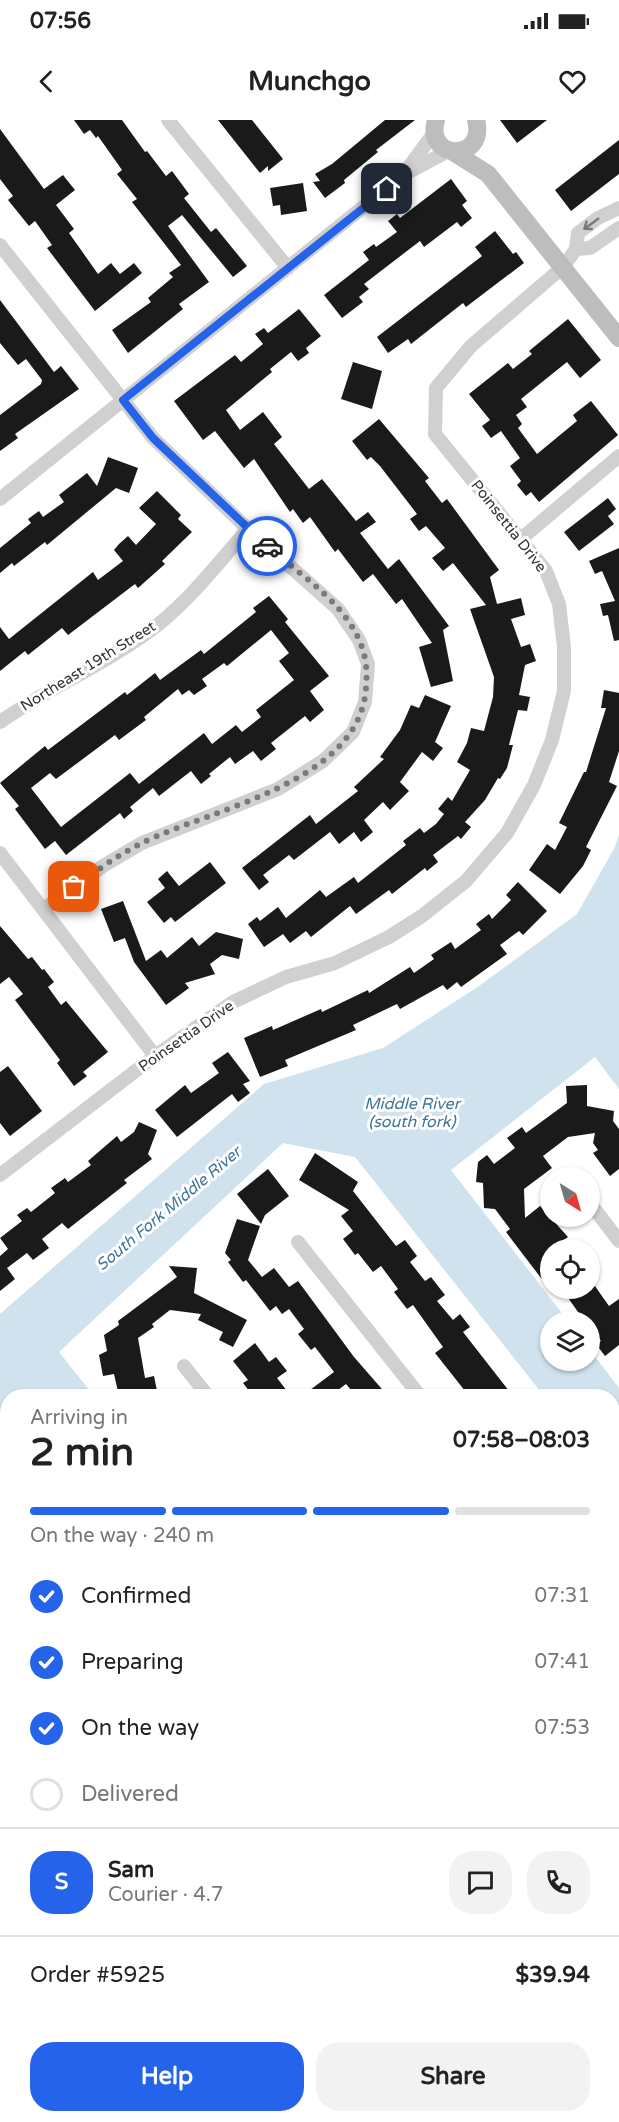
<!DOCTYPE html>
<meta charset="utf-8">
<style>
:root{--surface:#fff;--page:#f2f2f2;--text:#222;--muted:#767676;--line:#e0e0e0;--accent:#2563eb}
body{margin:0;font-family:"Varela Round",sans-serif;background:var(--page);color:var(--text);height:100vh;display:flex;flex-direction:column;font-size:22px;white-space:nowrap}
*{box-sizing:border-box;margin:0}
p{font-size:20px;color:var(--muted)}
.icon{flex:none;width:33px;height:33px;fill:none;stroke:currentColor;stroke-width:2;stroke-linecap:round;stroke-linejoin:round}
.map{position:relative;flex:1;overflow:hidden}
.sheet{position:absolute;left:0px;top:1269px;width:620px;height:734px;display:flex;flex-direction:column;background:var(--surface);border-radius:24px 24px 0 0;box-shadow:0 2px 4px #0004}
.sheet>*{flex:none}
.needle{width:39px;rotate:143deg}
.fabs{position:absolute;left:540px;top:1047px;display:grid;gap:12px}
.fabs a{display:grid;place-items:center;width:60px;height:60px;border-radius:50%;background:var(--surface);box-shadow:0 2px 4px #0004;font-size:30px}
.pin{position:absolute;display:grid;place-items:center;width:51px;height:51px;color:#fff;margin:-26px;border-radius:12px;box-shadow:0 3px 9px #0006}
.courier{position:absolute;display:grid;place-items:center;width:60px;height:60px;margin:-30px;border:4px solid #2563eb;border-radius:50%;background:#fff;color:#222;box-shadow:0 2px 8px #0007}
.overview em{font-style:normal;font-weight:700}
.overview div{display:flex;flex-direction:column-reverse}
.overview{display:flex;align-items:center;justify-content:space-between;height:102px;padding:0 30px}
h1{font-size:39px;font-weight:700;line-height:45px}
.bar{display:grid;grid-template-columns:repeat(4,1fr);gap:9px 6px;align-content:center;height:72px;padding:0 30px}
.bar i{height:8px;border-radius:4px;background:var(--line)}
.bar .active{background:var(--accent)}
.bar p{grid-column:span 4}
.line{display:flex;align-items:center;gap:15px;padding:0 30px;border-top:2px solid var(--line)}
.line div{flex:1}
.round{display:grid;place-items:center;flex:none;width:63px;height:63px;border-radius:24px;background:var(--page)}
ol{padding:0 30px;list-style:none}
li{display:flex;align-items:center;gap:18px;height:66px}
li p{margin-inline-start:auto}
li .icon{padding:6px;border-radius:50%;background:var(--accent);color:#fff;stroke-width:4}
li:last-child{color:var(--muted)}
li i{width:33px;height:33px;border:3px solid var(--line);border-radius:50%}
.primary-button{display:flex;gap:12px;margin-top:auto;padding:12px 30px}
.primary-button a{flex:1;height:69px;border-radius:24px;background:var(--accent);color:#fff;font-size:24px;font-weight:700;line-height:69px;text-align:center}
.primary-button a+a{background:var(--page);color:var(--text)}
.status{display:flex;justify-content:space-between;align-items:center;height:42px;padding:0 30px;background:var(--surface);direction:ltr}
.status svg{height:16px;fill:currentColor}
header{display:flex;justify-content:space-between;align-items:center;height:78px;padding:0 30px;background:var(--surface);font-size:27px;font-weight:700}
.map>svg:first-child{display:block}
</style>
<div class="status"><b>07:56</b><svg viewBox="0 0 49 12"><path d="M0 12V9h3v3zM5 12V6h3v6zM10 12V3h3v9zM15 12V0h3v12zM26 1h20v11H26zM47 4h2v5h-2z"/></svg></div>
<header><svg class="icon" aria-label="back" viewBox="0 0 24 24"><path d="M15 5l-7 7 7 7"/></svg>Munchgo<svg class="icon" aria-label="heart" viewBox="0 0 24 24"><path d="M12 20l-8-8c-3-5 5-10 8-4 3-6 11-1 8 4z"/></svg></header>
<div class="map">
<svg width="619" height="2002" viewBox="0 0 619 2002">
<rect width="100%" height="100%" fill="#fff"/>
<path fill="#cfe2ee" d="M619,714V969L595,937L451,1050L568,1201L550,1202V1240H590V1230L619,1268V1372L612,1363V1276H544L355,1037L283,1023L59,1232L94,1276H26L21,1270L14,1276H8L7,1283L0,1290V1194L264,964L383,928L479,866L577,794L615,727Z
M0,1504L7,1514V1615L0,1605Z
M0,1874L7,1884V1964L0,1955Z
M32,1995H95L101,2002H37Z
M313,1995H382L388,2002H319Z"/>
<path fill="#1a1a1a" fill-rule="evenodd" d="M74,0H122L145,32L147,31L166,56L172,51L189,74L184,78L211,112L216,108L247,146L233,157L182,95L168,106L209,162L179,184L183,189L128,233L112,210L151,182L148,178L173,157L169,153L181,145L132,82L137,79L117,54L122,50L98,16L96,18L90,10L84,14Z
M218,0H252L283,39L268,51V46L260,53Z
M385,0H415L376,30L378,32L344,60L345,63L325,78L313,62L320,61L315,54L332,44Z
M500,0H547L517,23Z
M0,9L44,69L63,55L75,70L56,85L74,109L69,113L98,154L111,143L120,154L134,143L142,153L95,191L47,128L52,125L35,101L29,106L8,80L13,76L0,59Z
M619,20V54L571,91L555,70Z
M451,59L467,81L462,85L472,98L461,107L457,102L424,127L420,121L364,164L369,169L359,177L363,182L342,198L324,175L369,140L363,132L374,124L376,127L397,112L388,101L397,94L400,98Z
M303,63L307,91L281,95L280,85L273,86L270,68Z
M495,111L513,134L516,132L524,143L466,187L463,183L411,224L408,219L388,233L377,217L482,136L475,127Z
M0,180L54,252L61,246L79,269L15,314L18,318L0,331V295L41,264L42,260L26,239L18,245L0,223Z
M299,189L321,216L306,228L309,233L298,241L291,232L270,249L272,252L226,290L240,310L263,292L282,317L274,324L309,369L322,359L356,401L368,392L376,402L360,413L388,449L399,439L449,506L443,510L453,561L431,567L419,527L432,523L402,479L396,484L373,454L363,462L338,429L335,432L310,397L303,403L293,389L290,392L254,339L244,348L215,311L203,320L174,281L235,235L241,242L263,224L255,214L264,208L268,213Z
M568,199L601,240L580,258L567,242L521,279L527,287L516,295L522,304L518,308L537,334L577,301L573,295L591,281L618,315L539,382L531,372L526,376L517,365L521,361L510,346L520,338L501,311L491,318L482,306L490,300L469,274L508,243L513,249L532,234L529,231Z
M353,242L382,251L372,289L341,279Z
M379,299L429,358L425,361L442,383L447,379L499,450L490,457L497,484L521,478L525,495L511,499L521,527L530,524L536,541L525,545L519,575L530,577L527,591L518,590L509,625H513L507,648L500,659L498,658L485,680L465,702L471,707L461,719L458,716L433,735L438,742L427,751L425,748L392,774L389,770L356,794L350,786L311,817L306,811L290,823L283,814L264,827L248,804L257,797L260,801L278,787L286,798L320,770L326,777L354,757L358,763L406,725L403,721L420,708L424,713L436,704L444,694L438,689L448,677L452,681L470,650L457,642L467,623L471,608L484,611L493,577L494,557L470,489L486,485L453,443L443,451L432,438L445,428L426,406L419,411L410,399L417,394L380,346L371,337L367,340L352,321Z
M108,337L138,348L129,373L116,368L47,425L45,422L14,446L12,443L0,453V428L31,403L28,399L39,391L43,397L64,382L59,375L87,353L97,366Z
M157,371L181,395L178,399L192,412L162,441L165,444L138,468L135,464L68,515L62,508L28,535L25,531L0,551V507L9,519L93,452L98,460L123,441L114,430L119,424L128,416L136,425L156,404L139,388Z
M608,378L616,389L608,396L614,404L579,431L564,412Z
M619,428V520L614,521L608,495L603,496L600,484L615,481L602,451L595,454L589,441Z
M269,476L288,499L285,502L329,556L310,571L324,590L310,602L305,596L271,623L276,629L261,641L253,631L235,644L230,637L209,654L211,656L201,664L191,651L159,676L153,668L130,687L133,691L124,699L120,693L66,735L55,721L45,729L15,689L19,686L0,663L45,626L48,630L125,572L127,575L155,553L160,560L201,530L204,534L256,492L253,488ZM271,510L289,533L279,541L294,560L256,590L261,597L242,612L236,605L212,624L204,613L139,664L130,653L61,707L31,668L50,653L56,659L115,615L119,620L146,600L144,597L178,569L182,575L189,570L194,575L207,566L202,559L224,543L227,546Z
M604,570L619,573V631L609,662L617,666L586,727L591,730L583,746L560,774L529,750L547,724L555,730L567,707L559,703L584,652H586L606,588H601Z
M425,575L451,586L435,622L443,628L433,641L422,632L400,662L409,671L390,690L383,682L364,700L373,712L361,722L354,712L339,724L330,712L294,740L289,735L263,755L269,762L259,770L242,748L310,695L316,704L358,671L354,667L384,639L380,637L400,610L411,585L419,588Z
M210,742L226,763L175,802L171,797L164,803L147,782L165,768L158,759L167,751L179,766Z
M518,762L547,791L523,815L519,811L500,825L507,834L461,867L457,862L447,870L443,865L400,889L397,884L353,905L356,910L285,940L288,946L260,957L244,918L272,906L273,910L321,889L322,892L368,870L369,873L410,847L414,853L434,839L431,835L451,822L455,829L481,810L476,804L489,794L492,799L511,780L506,775Z
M123,781L146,841L161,830L167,838L192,817L199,826L216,812L243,819L239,839L222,835L210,844L215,854L185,863L189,868L166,885L134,842L125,818L114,822L101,789Z
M0,806L28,839L32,837L42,850L44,849L54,862L48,867L61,885L66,881L108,932L83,952L87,956L74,966L57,943L60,940L15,880L23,874L9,857L0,864Z
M228,932L250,961L243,964L250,973L238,982L232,974L177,1017L155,990L185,965L191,973L219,953L212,943Z
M8,946L42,991L10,1016L0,1003V952Z
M587,965V986L614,991L613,1001L619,1009V1049L610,1056L593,1033L598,1030L593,1023L595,1013L568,1017L543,1036L552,1048L524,1069L525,1098L540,1086L568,1117L550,1130V1151L541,1158L506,1112L510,1109L495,1089L484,1088L483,1063L476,1062L478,1042L487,1035L494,1044L515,1028L507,1018L522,1007L526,1013L567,983L566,966Z
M139,1002L157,1010L148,1034L152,1039L124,1060L127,1063L68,1109L62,1103L42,1119L49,1128L33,1140L27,1133L7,1148L15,1159L0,1171V1136L8,1129L0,1118L22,1101L17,1095L27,1088L31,1092L55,1073L51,1068L65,1058L68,1062L91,1045L88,1041L117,1016L121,1022L134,1012Z
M315,1033L358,1062L353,1071L396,1126L405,1120L417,1136L410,1142L425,1161L431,1157L445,1175L437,1181L453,1200L460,1194L470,1207L463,1212L513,1276H469L435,1233L443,1227L413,1185L407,1189L394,1172L398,1169L381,1146L373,1152L358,1133L355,1135L343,1119L353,1111L341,1096L349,1090L299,1060Z
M268,1049L289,1076L265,1095L261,1104L237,1074Z
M237,1099L260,1106L248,1140L262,1157L274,1148L289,1167L298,1161L354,1237L388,1276H356L346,1264L330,1276H302L334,1252L315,1227L311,1230L298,1214L304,1209L289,1189L282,1194L276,1186L270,1191L246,1160L243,1162L228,1142L231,1140L225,1133Z
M169,1146L197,1148L194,1173L247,1200L233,1227L219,1220L223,1212L198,1200L201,1194L170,1190L152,1204L154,1207L138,1218L145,1258L154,1256L158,1276H119L114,1254L103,1256L99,1235L107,1231L104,1215L119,1205L118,1201L177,1157Z
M590,1159L609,1186L619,1179V1225L605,1236L596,1224L601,1221L590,1207V1202L583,1199L561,1168H590Z
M255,1223L269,1242L276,1237L287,1251L277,1258L291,1276H253L243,1263L248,1260L233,1241Z"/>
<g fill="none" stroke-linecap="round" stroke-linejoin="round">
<path stroke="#d0d0d0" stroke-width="14" d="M168,0L288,148
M434,13L403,55L448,31
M0,125L153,318L248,409L338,489L359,520L368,544L365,582L353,612L323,641L278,669L142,723L103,746L44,789
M576,129L590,128L619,108
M0,379L403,55
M522,418L619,336
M0,602C51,566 111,542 160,503C193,476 220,441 248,409
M0,733L155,936
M0,1055L155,936L233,882L286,857L335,843L389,817L422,796L466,761L507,713L534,665L552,620L564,571V527L559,484L546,451L435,314L436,268L471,226L563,147L576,129L578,113L598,98L619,88
M590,1083L619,1121
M298,1122L420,1276
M184,1246L208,1276
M612,1518L619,1527
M0,1733L8,1742
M612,1789L619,1797
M612,1873L619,1867
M208,1995L213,2002
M495,1995L501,2002"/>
<path stroke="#bdbdbd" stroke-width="18" d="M436,0C424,41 487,42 476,0
M453,32L488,54L619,218"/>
</g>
<defs><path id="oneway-shaft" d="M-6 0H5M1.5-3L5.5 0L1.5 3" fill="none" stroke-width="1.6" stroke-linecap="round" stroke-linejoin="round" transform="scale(1.5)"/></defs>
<use stroke="#7a7a7a" href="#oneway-shaft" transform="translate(591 104) rotate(144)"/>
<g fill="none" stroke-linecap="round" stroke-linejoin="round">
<path stroke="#7a7a7a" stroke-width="6" stroke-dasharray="0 10.8" d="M74,767C96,751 118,735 142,723C212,688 360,663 366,568C369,536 360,514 339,489C319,466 290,446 267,426"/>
<path stroke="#2563eb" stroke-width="8" d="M267,426L153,318L123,280L387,69"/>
</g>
<g text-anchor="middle" stroke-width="6" stroke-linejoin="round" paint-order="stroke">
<g font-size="15" fill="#333" stroke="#fff">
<text transform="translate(509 406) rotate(52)" y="5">Poinsettia Drive</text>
<text transform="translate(88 546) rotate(-32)" y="5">Northeast 19th Street</text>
<text transform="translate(186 916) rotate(-35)" y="5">Poinsettia Drive</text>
</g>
<g font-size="16" font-style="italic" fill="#3f7597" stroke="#fff">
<text x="412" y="989">Middle River<tspan x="412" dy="18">(south fork)</tspan></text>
<text transform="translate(168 1088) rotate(-40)" y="6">South Fork Middle River</text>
</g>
</g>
</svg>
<div class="fabs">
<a><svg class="needle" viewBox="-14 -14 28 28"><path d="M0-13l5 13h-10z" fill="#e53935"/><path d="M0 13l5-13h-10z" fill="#767676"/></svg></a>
<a><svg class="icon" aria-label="locate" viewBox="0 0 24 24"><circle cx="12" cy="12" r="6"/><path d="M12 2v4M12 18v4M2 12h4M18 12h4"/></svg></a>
<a><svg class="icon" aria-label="layers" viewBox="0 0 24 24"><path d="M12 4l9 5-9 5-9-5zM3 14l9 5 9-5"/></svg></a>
</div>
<div class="pin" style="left:74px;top:767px;background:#ea580c"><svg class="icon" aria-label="bag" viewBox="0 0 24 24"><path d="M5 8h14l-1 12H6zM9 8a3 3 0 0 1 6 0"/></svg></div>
<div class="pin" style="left:387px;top:69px;background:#1f2937"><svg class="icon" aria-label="home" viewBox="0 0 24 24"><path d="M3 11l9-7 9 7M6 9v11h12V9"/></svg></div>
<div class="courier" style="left:267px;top:426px"><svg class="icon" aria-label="car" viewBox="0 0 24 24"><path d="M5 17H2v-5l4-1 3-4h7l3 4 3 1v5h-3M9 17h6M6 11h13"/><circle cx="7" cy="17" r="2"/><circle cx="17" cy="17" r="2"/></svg></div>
<section class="sheet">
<div class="overview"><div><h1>2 min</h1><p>Arriving in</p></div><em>07:58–08:03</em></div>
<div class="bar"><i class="active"></i><i class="active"></i><i class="active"></i><i></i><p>On the way · 240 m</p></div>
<ol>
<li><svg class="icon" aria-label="check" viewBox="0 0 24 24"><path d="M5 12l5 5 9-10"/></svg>Confirmed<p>07:31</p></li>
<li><svg class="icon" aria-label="check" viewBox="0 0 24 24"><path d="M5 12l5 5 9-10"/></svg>Preparing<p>07:41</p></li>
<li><svg class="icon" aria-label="check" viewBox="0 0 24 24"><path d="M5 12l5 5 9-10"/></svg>On the way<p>07:53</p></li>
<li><i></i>Delivered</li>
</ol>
<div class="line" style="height:108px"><b class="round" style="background:var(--accent);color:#fff">S</b><div><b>Sam</b><p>Courier · 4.7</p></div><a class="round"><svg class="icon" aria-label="chat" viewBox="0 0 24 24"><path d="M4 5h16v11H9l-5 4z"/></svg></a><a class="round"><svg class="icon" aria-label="phone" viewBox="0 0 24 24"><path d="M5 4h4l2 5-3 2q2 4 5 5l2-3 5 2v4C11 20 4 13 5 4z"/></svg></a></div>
<div class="line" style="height:78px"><div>Order #5925</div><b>$39.94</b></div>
<div class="primary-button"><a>Help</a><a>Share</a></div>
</section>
</div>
